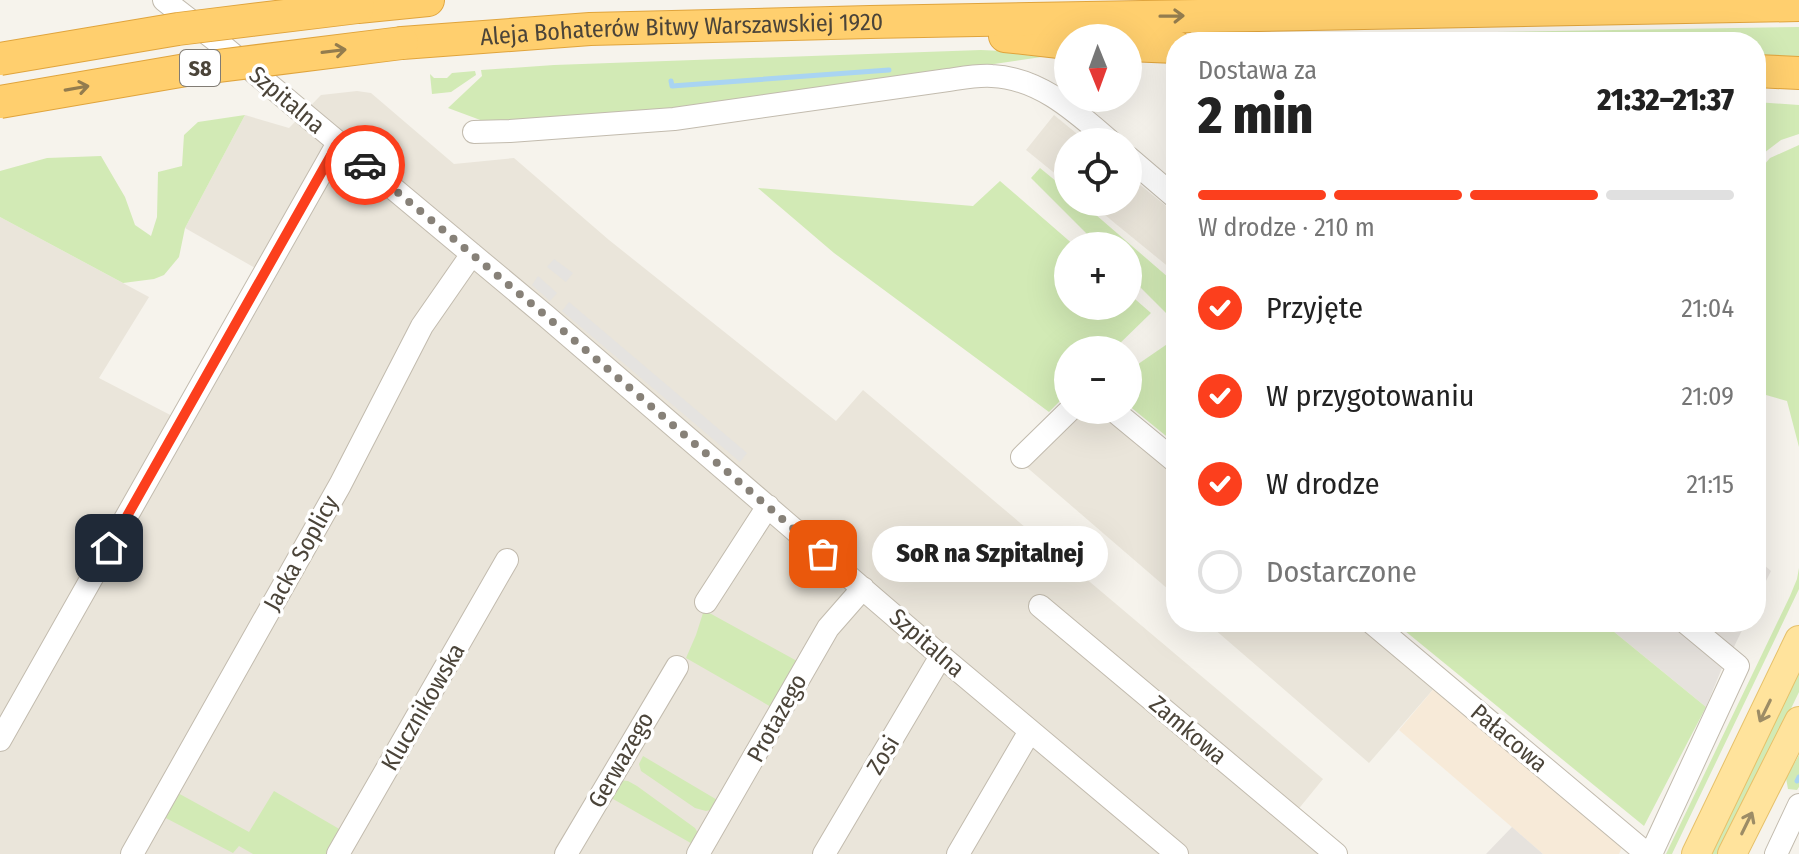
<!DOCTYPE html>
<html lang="pl">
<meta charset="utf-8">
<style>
:root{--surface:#fff;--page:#f6f6f6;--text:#222;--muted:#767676;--line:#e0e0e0;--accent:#fc3f1d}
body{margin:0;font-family:"Fira Sans Condensed",sans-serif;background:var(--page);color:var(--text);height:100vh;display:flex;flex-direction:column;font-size:30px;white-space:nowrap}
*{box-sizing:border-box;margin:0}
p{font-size:26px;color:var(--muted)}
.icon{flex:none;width:44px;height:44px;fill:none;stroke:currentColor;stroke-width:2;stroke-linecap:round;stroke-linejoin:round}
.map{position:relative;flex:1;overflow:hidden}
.details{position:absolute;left:1166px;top:32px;width:600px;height:600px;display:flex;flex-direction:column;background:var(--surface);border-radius:32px;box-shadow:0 8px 32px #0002}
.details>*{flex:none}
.needle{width:52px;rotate:179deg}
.tools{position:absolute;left:1054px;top:24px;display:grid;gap:16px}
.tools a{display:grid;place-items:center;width:88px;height:88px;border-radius:50%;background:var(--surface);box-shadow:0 8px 32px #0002;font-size:40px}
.pin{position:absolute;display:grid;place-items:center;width:68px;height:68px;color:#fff;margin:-34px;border-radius:16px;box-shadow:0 4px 12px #0006}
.courier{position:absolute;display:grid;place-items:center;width:80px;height:80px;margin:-40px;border:6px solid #fc3f1d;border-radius:50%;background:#fff;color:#222;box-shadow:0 2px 10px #0007}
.bubble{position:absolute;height:56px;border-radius:28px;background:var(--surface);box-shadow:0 8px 32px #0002;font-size:26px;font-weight:800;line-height:56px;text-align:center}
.head em{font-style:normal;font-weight:800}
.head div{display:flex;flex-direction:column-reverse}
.head{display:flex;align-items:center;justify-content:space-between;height:136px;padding:0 32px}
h1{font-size:52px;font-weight:800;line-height:60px}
.bar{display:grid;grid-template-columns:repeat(4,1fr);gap:12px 8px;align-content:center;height:96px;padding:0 32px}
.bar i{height:10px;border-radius:6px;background:var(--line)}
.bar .active{background:var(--accent)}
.bar p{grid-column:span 4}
ol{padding:0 32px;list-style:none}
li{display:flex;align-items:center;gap:24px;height:88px}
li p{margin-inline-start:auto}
li .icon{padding:8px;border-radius:50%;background:var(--accent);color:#fff;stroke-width:4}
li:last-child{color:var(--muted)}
li i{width:44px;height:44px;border:4px solid var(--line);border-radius:50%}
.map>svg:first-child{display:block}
</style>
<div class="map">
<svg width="1799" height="854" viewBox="0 0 1799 854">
<rect width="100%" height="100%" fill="#f6f3ec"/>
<path fill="#eae5da" d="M357,91L371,93L454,164L514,158L609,240L836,421L863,390L1323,779L1292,817L1336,854H0V217L149,297L99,378L178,419L262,272L185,228L245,115L289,128L321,95Z
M1054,115L1087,142H1068V184L1026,150Z
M1128,175L1176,214V273L1089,202H1128Z
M1085,413H1104L1176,471V596L1023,464Z
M1206,622H1360L1437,685L1369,763Z"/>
<path fill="#f7ead8" d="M1437,685L1622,847L1619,854H1543L1399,730Z"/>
<path fill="#e6e2dd" d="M1756,558L1771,571L1756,601Z
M1602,622H1668L1722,668L1706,707Z
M1694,622H1746L1731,653Z
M1512,827L1543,854H1486Z"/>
<path fill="#d2eab5" d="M1799,27V61L1756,59V42H1290L1190,37Z
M981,50L1062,54L700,107L517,123L483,121L448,108L482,76L481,70L554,65Z
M475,71L476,75L451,92L432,94L430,74L434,78H447L452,73Z
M1756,102L1799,105V134L1781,140L1756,159Z
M245,115L185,228L179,257L164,275L154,279L123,283L0,217V171L47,158L101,156L125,197L135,225L151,236L157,217L158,172L182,166L184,135L198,122Z
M1799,145V496V447L1787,401L1766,395L1756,361V174L1770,158Z
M1040,168L1068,191V202H1081L1176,284V323L1128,275V246H1099L1031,178Z
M1000,181L1075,246H1068V306H1128V293L1151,313L1113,350H1068V393L1049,412L834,253L758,188L973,206Z
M1176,338V444L1128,405V371Z
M1799,568V589L1672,854H1666L1790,596L1797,579Z
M704,610L797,661L773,708L686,658L696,635Z
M1394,622H1602L1706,707L1644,826Z
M1799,673V692L1721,854H1711Z
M1799,755V787L1797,790L1788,789L1786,778Z
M643,756L719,801L715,809L706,811L695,808L641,771L639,764Z
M619,780L628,781L637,786L695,828L699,835L696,846L606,795Z
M274,791L341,830L328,854H253L239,846L233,853L160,815L176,792L249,832Z"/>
<path fill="#e5e3e0" d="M554,259L573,273L566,282L547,267Z
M538,276L557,293L550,301L532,285Z
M569,302L747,453L740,462L562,311Z"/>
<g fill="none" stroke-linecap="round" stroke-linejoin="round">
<path stroke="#a9d4f2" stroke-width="5" d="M671,81L672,86L889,70
M1797,781L1799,777"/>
<defs>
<path id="minor" d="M164,0L218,42L546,316L941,656L1177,854
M474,132L510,131L674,119L948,80C962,78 977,75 992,76C1040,78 1076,112 1111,142
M1128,157L1176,198
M1113,410L1176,462
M1022,457L1070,410
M706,602L768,506
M1040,606L1336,854
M1371,622L1647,854
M0,740L338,143
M132,854L340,485L422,326L472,254
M338,854L507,560
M566,854L677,667
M698,854L828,628L863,588
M824,854L941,656
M958,854L1030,731
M1651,854L1738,666L1685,622
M1776,854L1799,805"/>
<path id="major" d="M1696,854L1799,640
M1732,854L1799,721"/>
<g id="highway">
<path d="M358,7L428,0"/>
<path d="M1005,36L1068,43"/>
<path id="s1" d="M402,43L590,29L870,22L1799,5"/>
<path d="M1128,45L1176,47"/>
<path d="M1756,71L1799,73"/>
</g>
</defs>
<use href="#minor" stroke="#c2bbae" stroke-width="24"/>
<use href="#major" stroke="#e6c16a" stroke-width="30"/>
<use href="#highway" stroke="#e0a43c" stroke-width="34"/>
<use href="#minor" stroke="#fff" stroke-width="22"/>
<use href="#major" stroke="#ffe39c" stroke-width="28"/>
<use href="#highway" stroke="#ffcf6e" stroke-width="32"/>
<defs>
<path id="highway-bridge" d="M0,59L178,29L358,7
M0,102L186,70L402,43"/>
</defs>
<use href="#highway-bridge" stroke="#e0a43c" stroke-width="34" stroke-linecap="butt"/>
<use href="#highway-bridge" stroke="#ffcf6e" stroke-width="32"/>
</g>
<defs><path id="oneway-shaft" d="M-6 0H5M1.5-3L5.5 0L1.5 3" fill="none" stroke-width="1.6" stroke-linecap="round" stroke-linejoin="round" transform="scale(2)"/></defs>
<g stroke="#937c4e">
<use href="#oneway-shaft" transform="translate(1172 16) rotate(-1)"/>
<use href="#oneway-shaft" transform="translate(334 51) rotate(-7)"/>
<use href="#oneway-shaft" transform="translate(77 88) rotate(-10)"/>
</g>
<g stroke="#9c8c66">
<use href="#oneway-shaft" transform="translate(1765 711) rotate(116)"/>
<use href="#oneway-shaft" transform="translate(1747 823) rotate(-64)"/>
</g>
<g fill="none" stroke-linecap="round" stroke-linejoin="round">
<path stroke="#878178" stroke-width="8" stroke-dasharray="0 14.4" d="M365,165L546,316L823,554"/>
<path stroke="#fc3f1d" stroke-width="10" d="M109,548L338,143L365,165"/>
</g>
<g text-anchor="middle" stroke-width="7" stroke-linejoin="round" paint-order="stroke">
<rect fill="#fff" stroke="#817c74" stroke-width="2" x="180" y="50" width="40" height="36" rx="6"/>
<g font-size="22" font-weight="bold" fill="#4b4439">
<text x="200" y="76">S8</text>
</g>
<g font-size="24" fill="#4b4439" stroke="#fff">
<text dy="8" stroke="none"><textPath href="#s1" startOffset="280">Aleja Bohaterów Bitwy Warszawskiej 1920</textPath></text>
<text transform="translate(287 100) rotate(40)" y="8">Szpitalna</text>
<text transform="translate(301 553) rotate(-61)" y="8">Jacka Soplicy</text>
<text transform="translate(927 643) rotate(41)" y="8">Szpitalna</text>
<text transform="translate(423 707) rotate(-60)" y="8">Klucznikowska</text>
<text transform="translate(777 718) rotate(-61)" y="8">Protazego</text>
<text transform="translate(1188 730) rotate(40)" y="8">Zamkowa</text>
<text transform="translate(1509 738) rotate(40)" y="8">Pałacowa</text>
<text transform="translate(883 755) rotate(-59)" y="8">Zosi</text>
<text transform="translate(621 760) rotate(-60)" y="8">Gerwazego</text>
</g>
</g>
</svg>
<div class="tools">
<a><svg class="needle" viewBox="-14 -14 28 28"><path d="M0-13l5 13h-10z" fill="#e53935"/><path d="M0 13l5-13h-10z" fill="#767676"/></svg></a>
<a><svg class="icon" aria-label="locate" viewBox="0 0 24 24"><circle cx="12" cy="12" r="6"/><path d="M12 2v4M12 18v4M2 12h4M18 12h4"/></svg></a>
<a>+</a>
<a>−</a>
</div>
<div class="pin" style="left:823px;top:554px;background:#ea580c"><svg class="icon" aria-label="bag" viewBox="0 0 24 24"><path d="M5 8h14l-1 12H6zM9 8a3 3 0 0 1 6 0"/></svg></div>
<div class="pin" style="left:109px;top:548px;background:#1f2937"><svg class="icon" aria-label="home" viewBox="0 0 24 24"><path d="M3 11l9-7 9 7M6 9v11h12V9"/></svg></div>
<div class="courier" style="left:365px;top:165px"><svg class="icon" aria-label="car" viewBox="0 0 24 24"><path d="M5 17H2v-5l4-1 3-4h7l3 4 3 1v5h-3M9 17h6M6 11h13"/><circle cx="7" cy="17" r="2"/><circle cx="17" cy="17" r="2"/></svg></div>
<div class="bubble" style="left:872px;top:526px;width:236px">SoR na Szpitalnej</div>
<section class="details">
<div class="head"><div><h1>2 min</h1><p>Dostawa za</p></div><em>21:32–21:37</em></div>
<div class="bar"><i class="active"></i><i class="active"></i><i class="active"></i><i></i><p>W drodze · 210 m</p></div>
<ol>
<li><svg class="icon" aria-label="check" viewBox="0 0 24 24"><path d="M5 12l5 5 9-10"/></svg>Przyjęte<p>21:04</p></li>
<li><svg class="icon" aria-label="check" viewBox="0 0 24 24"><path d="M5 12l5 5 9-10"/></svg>W przygotowaniu<p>21:09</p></li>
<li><svg class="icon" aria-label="check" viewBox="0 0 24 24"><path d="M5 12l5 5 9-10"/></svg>W drodze<p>21:15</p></li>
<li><i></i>Dostarczone</li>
</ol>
</section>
</div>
